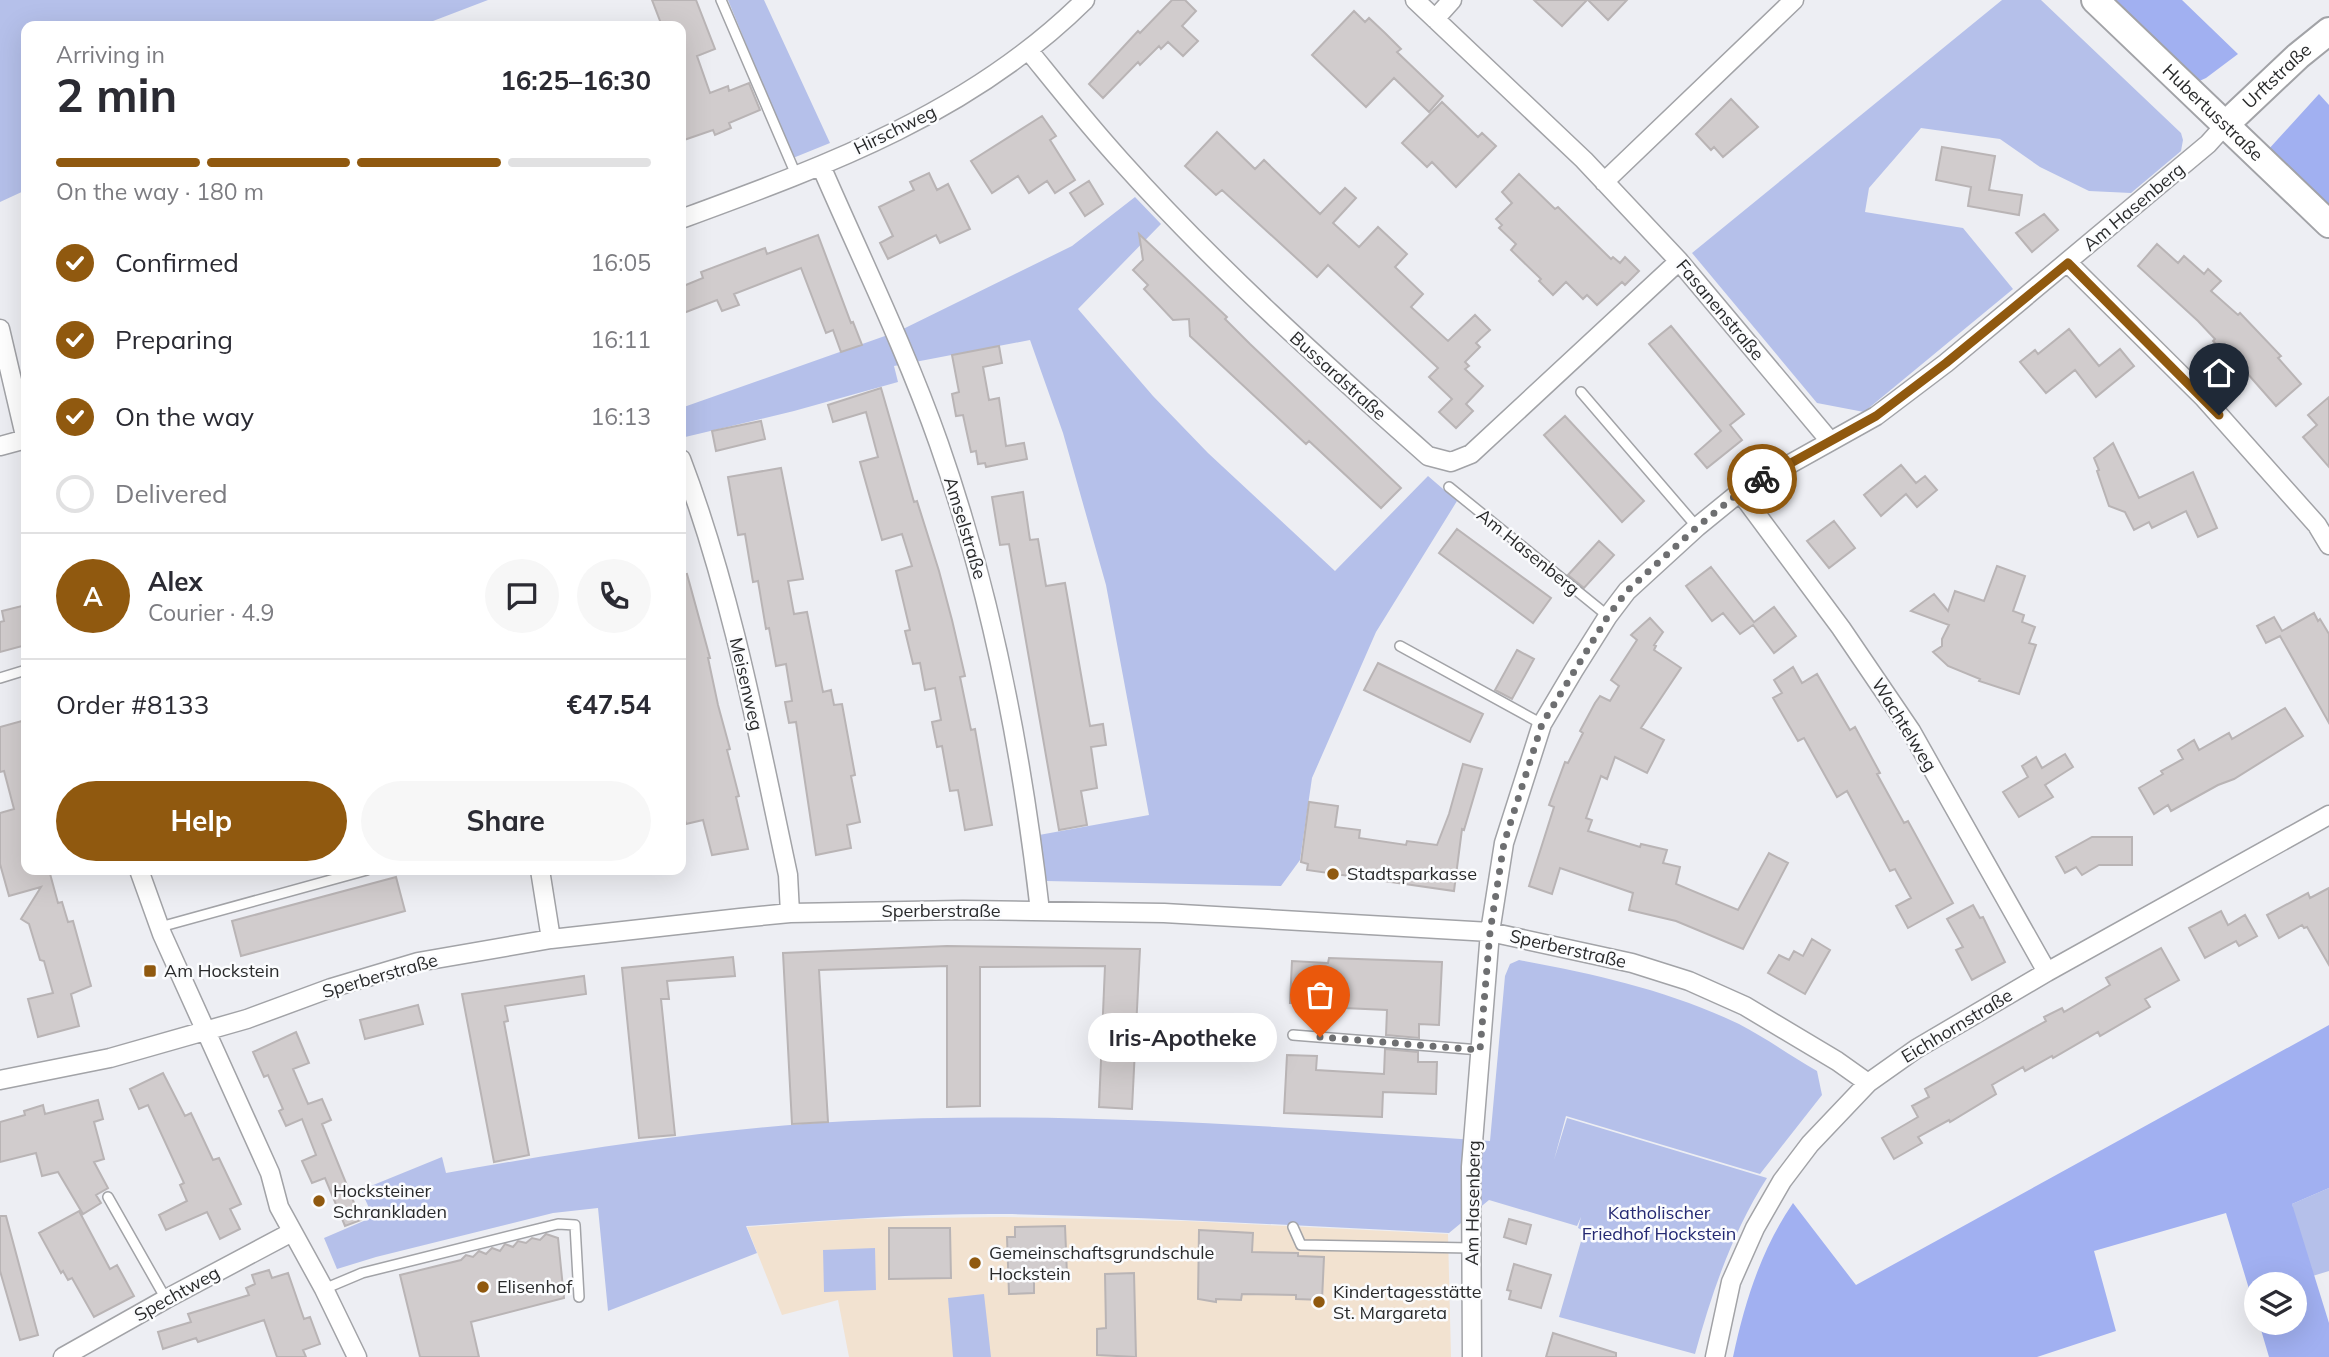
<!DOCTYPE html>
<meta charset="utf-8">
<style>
:root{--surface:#fff;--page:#f7f7f7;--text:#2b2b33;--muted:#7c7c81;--line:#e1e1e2;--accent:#90590f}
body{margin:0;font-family:Mulish,sans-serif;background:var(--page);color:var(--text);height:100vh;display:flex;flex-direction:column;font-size:26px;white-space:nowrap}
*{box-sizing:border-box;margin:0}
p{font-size:23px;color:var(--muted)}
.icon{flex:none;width:38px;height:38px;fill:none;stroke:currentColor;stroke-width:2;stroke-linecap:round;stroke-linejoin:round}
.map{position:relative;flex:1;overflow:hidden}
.drawer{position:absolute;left:21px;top:21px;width:665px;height:854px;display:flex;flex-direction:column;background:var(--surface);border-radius:14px;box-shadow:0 7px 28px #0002}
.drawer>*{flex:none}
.buttons{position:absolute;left:2244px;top:1272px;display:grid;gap:14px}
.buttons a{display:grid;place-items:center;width:63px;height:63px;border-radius:50%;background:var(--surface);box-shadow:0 7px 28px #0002;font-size:35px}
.pin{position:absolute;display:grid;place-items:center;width:60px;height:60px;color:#fff;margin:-72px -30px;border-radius:50% 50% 50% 0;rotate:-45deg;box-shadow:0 0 7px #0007}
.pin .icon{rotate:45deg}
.courier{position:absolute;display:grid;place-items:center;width:70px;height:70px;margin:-35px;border:5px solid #90590f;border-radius:50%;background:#fff;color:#222;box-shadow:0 2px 9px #0007}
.bubble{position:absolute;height:49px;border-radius:24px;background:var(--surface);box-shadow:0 7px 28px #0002;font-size:23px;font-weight:700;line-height:49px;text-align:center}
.summary em{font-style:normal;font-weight:700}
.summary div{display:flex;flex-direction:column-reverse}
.summary{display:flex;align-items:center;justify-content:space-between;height:119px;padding:0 35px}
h1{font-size:46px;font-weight:700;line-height:52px}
.bar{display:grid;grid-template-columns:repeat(4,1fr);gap:10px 7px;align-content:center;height:84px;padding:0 35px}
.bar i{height:9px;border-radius:5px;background:var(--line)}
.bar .on{background:var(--accent)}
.bar p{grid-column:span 4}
.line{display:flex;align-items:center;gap:18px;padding:0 35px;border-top:2px solid var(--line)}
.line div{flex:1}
.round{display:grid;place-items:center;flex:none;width:74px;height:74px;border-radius:37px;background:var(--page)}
ol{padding:0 35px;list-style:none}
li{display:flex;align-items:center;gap:21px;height:77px}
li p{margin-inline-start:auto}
li .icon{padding:7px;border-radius:50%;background:var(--accent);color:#fff;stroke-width:4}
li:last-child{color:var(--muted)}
li i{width:38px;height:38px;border:4px solid var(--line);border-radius:50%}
.button{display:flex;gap:14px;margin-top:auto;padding:14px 35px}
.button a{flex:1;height:80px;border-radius:42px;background:var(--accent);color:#fff;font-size:28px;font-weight:700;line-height:80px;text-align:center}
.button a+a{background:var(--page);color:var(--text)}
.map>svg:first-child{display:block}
</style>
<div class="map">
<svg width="2329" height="1357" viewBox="0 0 2329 1357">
<rect width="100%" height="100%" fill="#edeef3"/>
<path fill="#f2e2d0" d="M1003,1217L1186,1221L1448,1234L1451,1357H849L838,1300L782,1315L747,1227L856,1219Z"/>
<path fill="#b5c0ea" d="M0,0H488L420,26H26V190L0,202Z
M728,0H764L830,143L793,158Z
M2002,0H2041L2181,133L2183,140L2181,151L2131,193L2089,191L2040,167L2000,139L1921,128L1869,188L1865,212L1963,228L2013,289L1864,412L1817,403L1692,253Z
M1135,197L1161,224L1078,309L1153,396L1208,453L1335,571L1428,476L1457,501L1376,632L1312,778L1300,860L1281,886L1046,881L1039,835L1149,815L1106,585L1063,433L1030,340L894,366L898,382L794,411L681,438V408L899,331L1072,246Z
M1519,960C1595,974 1668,990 1739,1024C1766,1038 1791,1056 1817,1071L1822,1095L1760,1174L1566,1116L1554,1160L1567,1118L1767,1178C1732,1233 1712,1292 1695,1354L1559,1317L1584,1231L1578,1228L1581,1217L1577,1226L1489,1200L1449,1233C1301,1226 1154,1217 1007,1214C920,1213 833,1220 746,1226L757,1253L608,1311L598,1208L553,1213L376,1257L337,1269L324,1238L373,1217L361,1190L442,1157L446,1173C580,1149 714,1128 850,1121C1063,1110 1277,1127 1490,1141L1505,976L1510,964Z
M2329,1188V1271L2306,1278L2292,1204Z
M875,1248L876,1290L824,1292L823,1250Z
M984,1294L991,1357H953L948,1298Z"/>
<path fill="#a1b0f1" d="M2107,0H2182L2238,54L2206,78L2195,83Z
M2319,94L2329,105V211L2267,151Z
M2329,1025V1188L2292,1204L2329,1323V1357H2269L2259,1323H2294V1284H2256V1312L2226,1213L2094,1251L2116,1331L2037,1357H1733C1745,1301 1761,1250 1793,1203L1856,1285Z"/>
<path fill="#d1cccd" stroke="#b9b4b5" stroke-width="2" d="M652,0H696L715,49L697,56L710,93L728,86L729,91L749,83L760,110L729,123L731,128L715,135L713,130L681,141V26H662Z
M1172,0H1185L1196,11L1182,26L1198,41L1183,56L1168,42L1161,49L1159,46L1140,65L1138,62L1103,98L1089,84L1138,31L1140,33Z
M1534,0H1587L1562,26Z
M1588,0H1627L1608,20Z
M1354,11L1365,22L1369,18L1385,33L1401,49L1397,52L1443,96L1429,112L1394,78L1366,107L1312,55Z
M1731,99L1758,127L1723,157L1714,147L1711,150L1696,134Z
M1442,102L1478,137L1482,133L1496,146L1456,187L1432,162L1427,167L1402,143Z
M1042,116L1056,136L1050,140L1075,180L1055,193L1047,181L1029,193L1018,176L992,193L971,161Z
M1217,132L1255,169L1264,160L1320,214L1345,188L1356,198L1333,223L1359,247L1378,227L1407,254L1395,267L1423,294L1411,307L1448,341L1475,315L1490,330L1476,343L1480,347L1465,362L1469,366L1465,369L1483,386L1466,404L1473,411L1456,428L1439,412L1452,399L1429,377L1438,368L1328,265L1317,277L1222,190L1216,195L1185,166Z
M1942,147L1995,156L1989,190L2022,195L2019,215L1968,206L1971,187L1936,180Z
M929,173L937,190L948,184L970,229L940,243L936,235L888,259L880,243L893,236L879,207L914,190L910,182Z
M1519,174L1555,209L1558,207L1611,259L1613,257L1620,263L1625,257L1639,271L1625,285L1622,282L1597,305L1587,295L1583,299L1566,282L1553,295L1539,281L1541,279L1511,250L1516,244L1499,228L1502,225L1496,219L1512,203L1502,192Z
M1089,181L1103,204L1085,216L1070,193Z
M2044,214L2058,230L2032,252L2016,233Z
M1139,234L1227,317L1225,319L1250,344L1401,488L1381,508L1309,441L1306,444L1190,336L1189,319L1173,320L1144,289L1148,285L1133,270L1143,260Z
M818,235L851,323L853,322L862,345L841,352L833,330L826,333L801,268L734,294L739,305L722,311L717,300L681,314V287L703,278L701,272L765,248L767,254Z
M2157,244L2178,263L2184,256L2204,274L2208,269L2221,281L2211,291L2238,315L2240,313L2281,356L2278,358L2301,384L2276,406L2247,373L2213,341L2215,339L2198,321L2138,266Z
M1671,326L1744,414L1730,425L1742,440L1707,468L1695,454L1721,431L1649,344Z
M2069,329L2099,366L2120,349L2134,366L2096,397L2075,370L2046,393L2020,362L2035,350L2038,354Z
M999,346L1002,363L983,367L989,400L999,398L1006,446L1024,443L1027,459L986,467L985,463L978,464L976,451L971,452L963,415L956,416L952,394L959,392L952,355Z
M881,388L914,502L917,501L939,571L952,620L965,676L960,677L971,730L975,729L992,825L965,830L958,790L950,791L942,746L937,747L932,722L941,720L935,688L925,690L920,663L913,664L905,631L910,630L896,571L912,566L902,534L882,540L860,462L878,457L866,412L833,422L828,405Z
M2329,397V467L2303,437L2317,425L2308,415Z
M1565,416L1644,501L1622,522L1544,435Z
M761,421L765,439L716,451L712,431Z
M2113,443L2139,498L2193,472L2217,528L2198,537L2186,511L2152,528L2149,522L2134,530L2125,512L2109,506L2097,471L2099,470L2094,458Z
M1901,465L1916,483L1925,476L1937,490L1917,507L1906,494L1881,516L1864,495Z
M781,468L803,579L788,581L794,614L807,612L823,692L831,690L834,705L842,704L855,775L851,776L860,822L847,825L851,848L816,855L796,722L789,723L785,702L792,701L786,664L776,666L769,628L766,629L758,581L753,582L745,534L738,535L728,477Z
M1023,492L1030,540L1038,539L1046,586L1065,583L1090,726L1103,724L1106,745L1091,747L1097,788L1081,791L1087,825L1059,830L1009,544L1000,545L992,497Z
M1834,521L1855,548L1829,568L1807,541Z
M1457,529L1551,598L1533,623L1439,553Z
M1599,541L1614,555L1584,588L1568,575Z
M1997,566L2025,576L2013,611L2024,615L2022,622L2035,627L2029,643L2036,645L2019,694L1979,681L1980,679L1948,666L1933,652L1942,646V639L1949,625L1911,611L1934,594L1948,611L1955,591L1984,601Z
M1711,567L1754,622L1774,607L1796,636L1774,653L1753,625L1740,634L1723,613L1712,621L1686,586Z
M687,574L710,658H708L718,705L730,749L727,750L739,796L736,797L748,849L712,855L703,820L686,824L681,803V575Z
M26,605V645L0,652V622L4,621L2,611Z
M2314,613L2318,621L2320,619L2329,634V723L2280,636L2266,643L2257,626L2274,617L2282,631Z
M1650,618L1663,632L1654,645L1656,646L1654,650L1681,668L1641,728L1664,740L1647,773L1615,757L1607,779L1601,776L1586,818L1592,820L1588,831L1640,847L1641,844L1667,850L1663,863L1680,867L1676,884L1738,910L1769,853L1788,863L1743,949L1676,921L1629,910L1633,893L1560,868L1552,894L1529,886L1554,807L1549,805L1565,762L1568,763L1583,733L1580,731L1595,703L1600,696L1610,701L1619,686L1611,680L1637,640L1631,635Z
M1517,650L1534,659L1512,699L1495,690Z
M1378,663L1483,714L1470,742L1364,690Z
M1793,667L1802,683L1817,674L1850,730L1855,727L1880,773L1877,774L1904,823L1908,821L1953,903L1908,928L1896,906L1911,898L1895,869L1890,871L1847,791L1837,797L1804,738L1798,741L1773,698L1782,693L1774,680Z
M2285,708L2303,736L2234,779L2218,785L2171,811L2168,805L2154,814L2139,788L2163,774L2161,771L2183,759L2178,750L2194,740L2199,750L2229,733L2232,739Z
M22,721L26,735V870H49L58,903L62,902L68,922L73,921L91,986L71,994L79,1026L38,1037L28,999L53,993L44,961L40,960L29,924L21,919L41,887L9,896L0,864V813L14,809L4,771L0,772V727Z
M2065,754L2073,767L2045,785L2053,797L2019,817L2003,792L2028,777L2022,766L2036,757L2042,768Z
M1463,764L1482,769L1464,830L1462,829L1454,891L1307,870L1308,864L1301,862L1309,802L1338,806L1335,827L1360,830L1359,838L1406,845L1407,841L1437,845L1449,814Z
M2092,837H2132V865H2099L2082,875L2076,867L2065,873L2056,857Z
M396,877L405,911L241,956L232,921Z
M2329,888V965L2307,927L2304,928L2302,925L2279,938L2267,915L2308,893L2310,898Z
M1973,905L1980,918L1983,917L2005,962L1972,980L1956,950L1963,947L1947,919Z
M2221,911L2228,925L2245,915L2257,936L2239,946L2236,941L2205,958L2189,928Z
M1812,939L1830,950L1805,994L1768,973L1779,955L1789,960L1794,951L1803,956Z
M947,946L1140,949L1132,1109L1099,1107L1105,966L980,967V1106L947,1107V966L819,970L828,1122L792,1124L783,953Z
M2161,948L2179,980L2145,999L2150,1007L2100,1036L2098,1032L2053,1058L2052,1056L2025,1071L2023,1067L1992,1085L1996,1094L1950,1122L1949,1120L1918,1137L1922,1143L1894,1159L1882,1138L1918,1117L1912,1106L1929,1097L1925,1089L2046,1021L2044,1017L2062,1008L2064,1012L2110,985L2106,978Z
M733,957L735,976L667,981L669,999H661L675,1135L639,1138L622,968Z
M1329,958L1442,962L1439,1025L1419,1024V1038L1386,1035L1387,1010L1344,1008V1005L1290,1003L1292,961L1328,963Z
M584,976L586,994L505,1006L508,1021L504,1022L529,1155L494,1162L462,994Z
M418,1005L423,1024L365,1039L360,1020Z
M296,1032L309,1063L293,1069L308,1104L322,1099L331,1120L322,1124L361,1220L345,1226L325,1178L312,1183L302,1161L316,1155L302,1119L286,1126L279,1111L283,1109L268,1075L264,1077L253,1052Z
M1385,1049L1418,1052V1062H1437L1436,1094L1383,1092L1382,1117L1284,1113L1287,1055L1317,1056L1316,1070L1384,1074Z
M163,1073L185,1116L191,1113L213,1160L219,1158L241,1204L230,1209L240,1229L220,1239L207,1212L166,1230L159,1215L187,1201L180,1185L184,1183L148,1105L139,1109L130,1089Z
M98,1100L103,1119L94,1122L104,1159L94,1162L108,1188L96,1195L101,1203L83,1214L58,1172L42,1176L36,1153L0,1162V1122L25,1115L24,1111L43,1105L45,1114Z
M79,1211L110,1269L117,1265L134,1296L94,1317L72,1278L68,1280L63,1271L61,1273L39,1233Z
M0,1216H6L38,1335L20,1340L0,1271Z
M1509,1219L1531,1225L1526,1244L1504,1237Z
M1065,1226L1067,1275L1034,1277V1293L1009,1294L1007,1237H1015V1227Z
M889,1228H950L951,1278L889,1279Z
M1199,1230L1253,1233L1252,1252L1298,1253V1256L1324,1257L1322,1300L1296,1299V1295L1242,1294L1241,1300L1216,1299V1302L1198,1299Z
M546,1234L558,1238L564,1298L471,1322L479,1357H420L400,1275L461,1260L466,1255L473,1257L479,1251L486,1254L492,1248L500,1251L505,1244L513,1247L518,1241L526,1243L532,1238L540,1240Z
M1514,1264L1551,1275L1541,1308L1509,1299L1511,1291L1507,1290Z
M269,1270L272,1278L288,1273L304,1319L310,1317L320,1344L303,1350L306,1357H277L264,1320L198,1342L196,1338L163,1349L158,1332L191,1322L188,1314L249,1295L246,1288L255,1284L252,1275Z
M1134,1273L1136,1357L1097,1355V1329L1106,1328L1105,1274Z
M1553,1333L1616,1353V1357H1546Z"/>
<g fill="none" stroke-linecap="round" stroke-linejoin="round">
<defs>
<path id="lane" d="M721,0L797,177
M1581,392L1697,527
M1449,487L1608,616
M1400,646L1542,724
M0,678L26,670
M160,927L367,870
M1293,1035L1480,1050
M108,1197L166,1299
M1293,1227L1301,1245L1471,1248
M324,1289L362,1273L558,1224L575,1225L579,1297"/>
<path id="street" d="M1415,0L1584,160L1679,261L1830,441
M1435,19L1452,0
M1029,51C1059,88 1089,126 1121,161C1216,267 1322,362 1428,456L1451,462L1471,454L1679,261
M821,166C861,258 906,350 939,444C992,595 1022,752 1040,911
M1604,182L1794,0
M681,219C828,165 971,113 1085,0
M2068,263L2203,397L2317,525L2329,545
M0,329L26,440
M0,446L26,439
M681,459C732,593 758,735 788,875L790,913
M1740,492L1841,628L1911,731L2047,972
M139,870L162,934L270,1173L279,1207L324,1289L357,1357
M540,870L551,939
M0,1080L110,1058L247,1019L331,988L418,962L551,939L740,918L790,913L963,910L1164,913L1490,932L1632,963L1689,981L1745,1006L1837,1061L1868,1083
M63,1357L166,1299L292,1232
M1472,1357L1471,1167L1490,932L1504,843L1542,724L1574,670L1608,616L1627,591L1697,527L1740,492L1876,416L1946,363L2208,144L2226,124
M1715,1357L1731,1282L1755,1228L1782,1181L1810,1144L1868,1083L1916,1049L2047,972L2329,815"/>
<g id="secondary">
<path id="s1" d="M2095,0L2329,224"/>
<path id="s2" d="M2226,124L2298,56L2329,31"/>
</g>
</defs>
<use href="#lane" stroke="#a2a3a7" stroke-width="12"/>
<use href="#street" stroke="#a2a3a7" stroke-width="21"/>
<use href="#secondary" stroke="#a2a3a7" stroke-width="30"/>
<use href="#lane" stroke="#fff" stroke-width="9"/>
<use href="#street" stroke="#fff" stroke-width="18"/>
<use href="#secondary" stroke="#fff" stroke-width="26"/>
</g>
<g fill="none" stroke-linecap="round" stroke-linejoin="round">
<path stroke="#6e6f71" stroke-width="7" stroke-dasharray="0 12.6" d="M1320,1037L1480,1050L1490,932L1504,843L1542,724L1608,616L1627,591L1697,527L1740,492L1762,479"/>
<path stroke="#90590f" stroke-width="9" d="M1762,479L1876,416L1946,363L2068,263L2219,415"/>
</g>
<g fill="#90590f" stroke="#fbfcfe" stroke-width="2.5">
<circle cx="1333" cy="874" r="7"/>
<rect x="143" y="964" width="14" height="14" rx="3.5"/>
<circle cx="319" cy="1201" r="7"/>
<circle cx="975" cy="1263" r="7"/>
<circle cx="483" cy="1287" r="7"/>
<circle cx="1319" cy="1302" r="7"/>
</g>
<g text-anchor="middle" stroke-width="5" stroke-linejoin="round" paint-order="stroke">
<g font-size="18" fill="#292a2b" stroke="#fbfcfe">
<text dy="6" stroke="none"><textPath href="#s2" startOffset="70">Urftstraße</textPath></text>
<text dy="6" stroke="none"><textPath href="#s1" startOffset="163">Hubertusstraße</textPath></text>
<text transform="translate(895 130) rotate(-26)" y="6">Hirschweg</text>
<text transform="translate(2134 207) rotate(-40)" y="6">Am Hasenberg</text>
<text transform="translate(1720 310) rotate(50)" y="6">Fasanenstraße</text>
<text transform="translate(1338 376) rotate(42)" y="6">Bussardstraße</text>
<text transform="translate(965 528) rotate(73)" y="6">Amselstraße</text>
<text transform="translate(1528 552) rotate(39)" y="6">Am Hasenberg</text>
<text transform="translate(746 684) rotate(77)" y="6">Meisenweg</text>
<text transform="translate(1904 725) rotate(58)" y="6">Wachtelweg</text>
<text x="941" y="917">Sperberstraße</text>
<text transform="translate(1568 949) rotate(13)" y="6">Sperberstraße</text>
<text transform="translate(380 976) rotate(-16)" y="6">Sperberstraße</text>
<text transform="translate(1957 1026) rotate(-31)" y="6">Eichhornstraße</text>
<text transform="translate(1473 1203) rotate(-89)" y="6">Am Hasenberg</text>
<text transform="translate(177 1294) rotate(-29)" y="6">Spechtweg</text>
</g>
<g font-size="18" fill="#292a2b" stroke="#fbfcfe" text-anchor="start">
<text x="1347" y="880">Stadtsparkasse</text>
<text x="164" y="977">Am Hockstein</text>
<text x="333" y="1197">Hocksteiner<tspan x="333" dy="21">Schrankladen</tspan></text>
<text x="989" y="1259">Gemeinschaftsgrundschule<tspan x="989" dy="21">Hockstein</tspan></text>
<text x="497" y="1293">Elisenhof</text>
<text x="1333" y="1298">Kindertagesstätte<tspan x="1333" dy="21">St. Margareta</tspan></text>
</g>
<g font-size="18" fill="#242973" stroke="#fbfcfe">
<text x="1659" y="1219">Katholischer<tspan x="1659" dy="21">Friedhof Hockstein</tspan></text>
</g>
</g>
</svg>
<div class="buttons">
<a><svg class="icon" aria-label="layers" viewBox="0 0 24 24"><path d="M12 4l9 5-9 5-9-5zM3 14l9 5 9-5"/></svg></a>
</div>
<div class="pin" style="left:1320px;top:1037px;background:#ea580c"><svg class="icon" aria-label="bag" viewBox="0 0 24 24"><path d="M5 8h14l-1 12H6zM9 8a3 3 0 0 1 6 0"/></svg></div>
<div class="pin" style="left:2219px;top:415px;background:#1f2937"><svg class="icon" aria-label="home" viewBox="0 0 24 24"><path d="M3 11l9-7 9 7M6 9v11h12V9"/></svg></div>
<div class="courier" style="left:1762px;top:479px"><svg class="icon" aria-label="bike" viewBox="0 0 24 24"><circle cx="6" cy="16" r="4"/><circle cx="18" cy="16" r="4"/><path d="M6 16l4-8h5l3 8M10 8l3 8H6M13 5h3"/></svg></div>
<div class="bubble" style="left:1088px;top:1013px;width:189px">Iris-Apotheke</div>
<section class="drawer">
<div class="summary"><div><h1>2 min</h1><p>Arriving in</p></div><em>16:25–16:30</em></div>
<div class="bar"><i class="on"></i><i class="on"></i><i class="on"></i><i></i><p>On the way · 180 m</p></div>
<ol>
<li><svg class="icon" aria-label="check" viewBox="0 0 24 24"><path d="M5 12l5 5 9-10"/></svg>Confirmed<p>16:05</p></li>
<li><svg class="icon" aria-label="check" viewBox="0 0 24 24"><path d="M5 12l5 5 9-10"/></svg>Preparing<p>16:11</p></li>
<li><svg class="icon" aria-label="check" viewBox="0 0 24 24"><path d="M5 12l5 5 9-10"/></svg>On the way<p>16:13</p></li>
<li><i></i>Delivered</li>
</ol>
<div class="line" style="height:126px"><b class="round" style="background:var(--accent);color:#fff">A</b><div><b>Alex</b><p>Courier · 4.9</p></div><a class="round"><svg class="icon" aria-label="chat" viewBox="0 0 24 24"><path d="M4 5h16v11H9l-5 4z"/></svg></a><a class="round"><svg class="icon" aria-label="phone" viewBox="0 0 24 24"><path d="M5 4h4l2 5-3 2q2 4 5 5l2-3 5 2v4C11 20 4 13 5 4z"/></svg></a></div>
<div class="line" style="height:91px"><div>Order #8133</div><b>€47.54</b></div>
<div class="button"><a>Help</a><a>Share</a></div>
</section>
</div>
